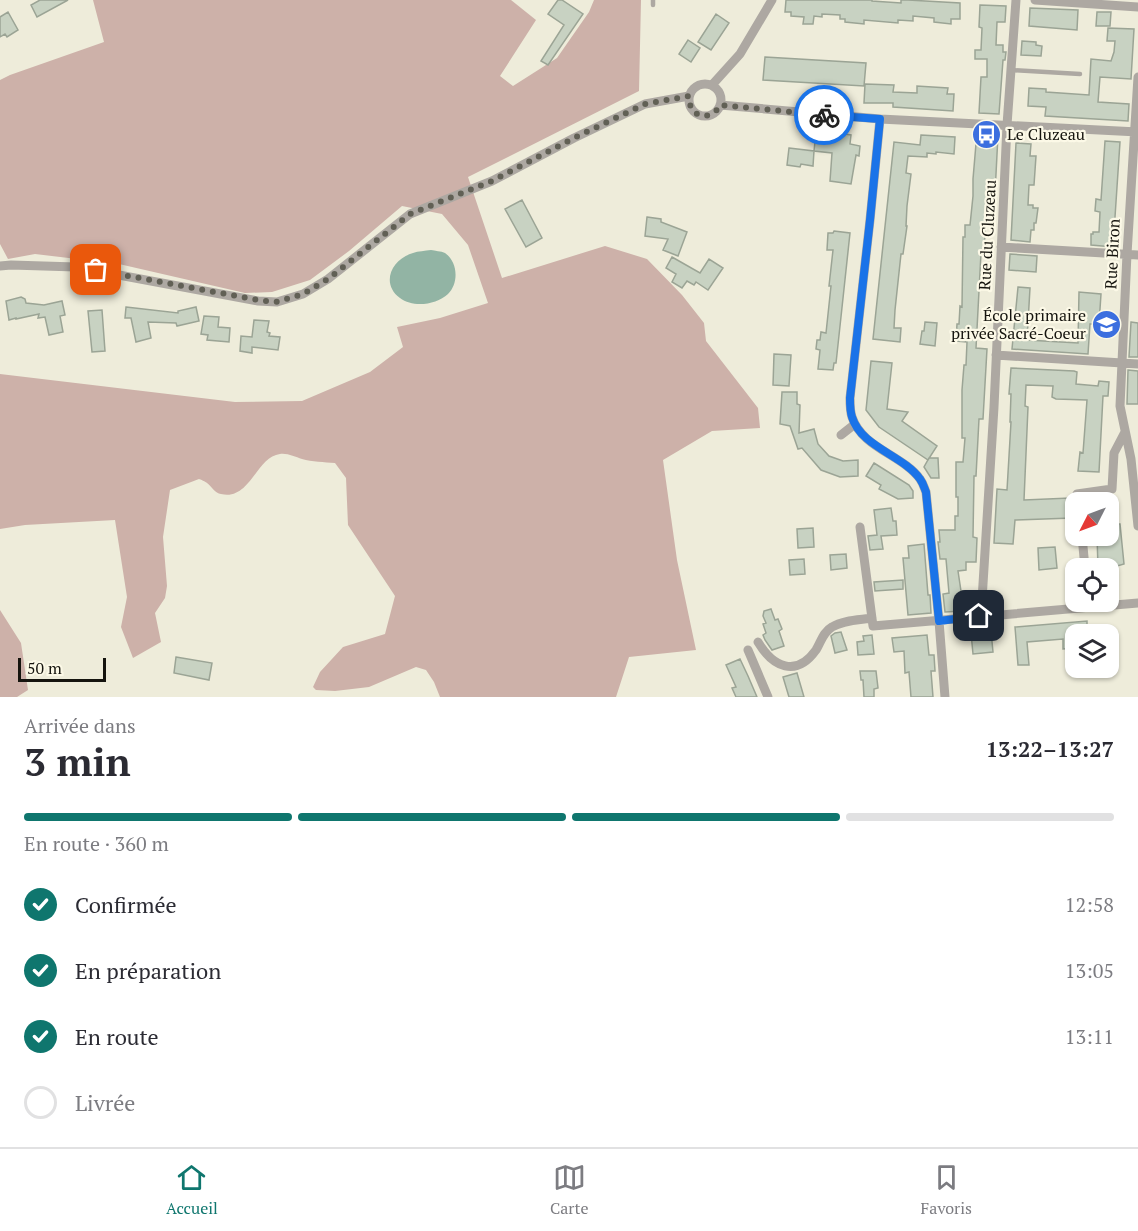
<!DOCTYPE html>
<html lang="fr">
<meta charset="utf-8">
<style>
:root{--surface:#fff;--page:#f2f2f3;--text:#2b2b33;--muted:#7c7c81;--line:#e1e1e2;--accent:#0f766e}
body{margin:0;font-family:"PT Serif",serif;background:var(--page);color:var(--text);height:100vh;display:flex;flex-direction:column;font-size:22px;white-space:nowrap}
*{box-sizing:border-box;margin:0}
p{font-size:20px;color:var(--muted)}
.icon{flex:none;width:33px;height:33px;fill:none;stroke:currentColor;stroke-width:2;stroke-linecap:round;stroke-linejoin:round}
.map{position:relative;height:697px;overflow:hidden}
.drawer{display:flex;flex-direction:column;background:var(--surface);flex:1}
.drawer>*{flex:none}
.needle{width:39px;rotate:228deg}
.buttons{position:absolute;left:1065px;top:492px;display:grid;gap:12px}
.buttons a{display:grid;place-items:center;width:54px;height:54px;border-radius:12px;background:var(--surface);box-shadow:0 2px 4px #0004;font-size:30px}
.scale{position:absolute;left:18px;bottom:15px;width:88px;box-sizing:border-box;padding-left:6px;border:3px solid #15140e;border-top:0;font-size:16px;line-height:21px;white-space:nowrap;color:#15140e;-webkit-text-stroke:4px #fcf9e7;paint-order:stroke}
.pin{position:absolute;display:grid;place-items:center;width:51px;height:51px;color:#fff;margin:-26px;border-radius:12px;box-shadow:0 3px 9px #0006}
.courier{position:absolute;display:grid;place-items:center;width:60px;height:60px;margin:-30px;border:4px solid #1a73e8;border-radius:50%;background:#fff;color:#222;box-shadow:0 2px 8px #0007}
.headline em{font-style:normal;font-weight:700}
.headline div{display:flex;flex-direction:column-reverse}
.headline{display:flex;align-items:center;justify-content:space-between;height:102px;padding:0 24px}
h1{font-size:39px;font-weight:700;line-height:45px}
.bar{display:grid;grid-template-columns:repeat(4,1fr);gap:9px 6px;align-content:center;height:72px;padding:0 24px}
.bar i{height:8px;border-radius:4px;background:var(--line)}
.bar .on{background:var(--accent)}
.bar p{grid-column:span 4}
ol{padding:0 24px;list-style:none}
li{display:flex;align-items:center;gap:18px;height:66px}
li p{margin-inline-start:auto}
li .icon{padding:6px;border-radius:50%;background:var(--accent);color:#fff;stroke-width:4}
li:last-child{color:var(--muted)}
li i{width:33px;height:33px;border:3px solid var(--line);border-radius:50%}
.tab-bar{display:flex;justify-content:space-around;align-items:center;height:84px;border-top:2px solid var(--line);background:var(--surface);font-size:16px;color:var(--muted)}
.tab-bar a{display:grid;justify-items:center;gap:3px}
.tab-bar .on{color:var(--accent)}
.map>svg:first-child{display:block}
</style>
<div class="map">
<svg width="1138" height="697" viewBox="0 0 1138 697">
<rect width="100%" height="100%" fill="#eeecda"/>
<path fill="#cdb1a9" d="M93,0H511L536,20L500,76L513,86L557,58L589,12L594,0H641L639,91L468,177L502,278L605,246L647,259L682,295L704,323L706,341L758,408L760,428L712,431L663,460L677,560L696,650L629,657L616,697H440L434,682L426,670L416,667L369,687L335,691L316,690L313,687L320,672L343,647L385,634L395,596L348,525L346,478L335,463C324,462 312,462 302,459C295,457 288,453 280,454C256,457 250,501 221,494C215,493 212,487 207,483C206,482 200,479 199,479L170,490L163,537L167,586L165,598L155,613L161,642L133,658L121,627L127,597L115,520L25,525L0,529V374L235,402L302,401L370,372L403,347L397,327L440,318L488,303L468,245L442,214L402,206L349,251L310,280L272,292L245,293L119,264L35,254L8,259L0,244V80L10,75L104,42Z
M0,610L21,643L28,690L17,697H0Z"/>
<path fill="#92b4a4" d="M431,250C435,251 441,251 445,253C458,262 459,283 448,294C436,305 413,308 400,298C380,283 392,259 413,253C418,251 425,251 431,250Z"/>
<path fill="#c8d2c2" stroke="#9ba495" stroke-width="1.5" d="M40,0H68L37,17L31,5Z
M558,0H562L583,14L548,65L541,61L564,25L548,14Z
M786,0H872V1L901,3V0H908L960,3V19H951V24L934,22V18L913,16V21L898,20V23L864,20V24L845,22V19H840V15L822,14V17L814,16L813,24H803L804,17L791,16V12H785Z
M980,5L1006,6L1005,22H997L996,45H1003V52H1006L1005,60H1003L999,114L979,113L981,77H987V59H975V50H981L982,28L979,27Z
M1030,8L1078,10L1077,30L1029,26Z
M8,12L18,30L7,37L5,34L0,37V17Z
M1097,12H1111L1110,26H1096Z
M716,14L729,23L711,50L698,42Z
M1108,28L1134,29L1131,79L1100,77L1098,102L1129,104L1128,121L1045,116L1046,107L1028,106L1029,88L1046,89V92L1089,95L1091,59L1111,61L1114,52L1115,41H1107Z
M688,40L700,48L691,62L679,54Z
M1022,41L1036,42V45L1042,46L1041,56L1021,55Z
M765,57L866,63L864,86L763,80Z
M865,84L894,85L893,92L917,93V86L948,88L947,94H954L953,111L893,107V103H864Z
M816,132L838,135V133L851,135L850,144L860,146L859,156L856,155L851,184L830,181L832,153L814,151Z
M977,132L998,135L994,213H986L984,253H981L976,348L987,349L983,419H979L976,476H974L973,537L977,538L976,562H966V570L958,571L961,591H976L975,599L962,600L963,611L945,612L943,594L949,593L946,559H940L938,542H940L939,530H955V516H958V497H956V462H963L965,438H962V390L964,365H966L967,342L956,341L957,324H959L960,306L962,307L963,237H965V225H970L973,196V179Z
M921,135L955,137L954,154L936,152V154L927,153V157L908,156L906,173L911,174L907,206L906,226H907L903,254H901L895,310L894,328H901L900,342L873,339L894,142L920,145Z
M1105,141L1120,142L1113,247L1091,245V234H1093V232H1099L1100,212L1095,211L1096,199L1101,200Z
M1016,143L1031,144L1030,156H1036L1034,185H1029L1028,205H1033V208H1038L1036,223H1034V230H1031L1030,242L1011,240Z
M789,148L814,151L813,166L801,164L800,167L787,165Z
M522,200L542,238L526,247L505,209Z
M647,217L661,219V222L687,232L678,256L663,250L668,239L645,236Z
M834,231L850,233L837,354L836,363H834L833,370L818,369L820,350L816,349L817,340H820L821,332L826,333L831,286H829L833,250H827L828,233H833Z
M1010,254L1037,256L1036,272L1009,270Z
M672,257L700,273L709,259L723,268L708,290L696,282L694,285L687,281L682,288L672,282L676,274L666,268Z
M1018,287L1030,288L1027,340L1078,343L1079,292L1101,294L1099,324H1090L1088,354L1012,349Z
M21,297L25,299L26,303L44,305L62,301L65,315L60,316L63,332L49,335L45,317L38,318L39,314L16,319V318L9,320L6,301Z
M126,307L178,313V311L196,307L199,321L177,326L176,323L148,322L151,338L136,342L131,318H125Z
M102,310L105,351L92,352L88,311Z
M204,316L219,317L218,327L230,328L229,342L207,340L208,335L201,334Z
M254,320L269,321L267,332L270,333L269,336L280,337L278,350L252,347V353L240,351L241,336L252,337Z
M925,322L937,323L935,346L920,344L922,331H924Z
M1131,322L1138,323V357H1129Z
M774,354L791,355L789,386L773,385Z
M871,361L892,363L887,409L908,412L902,421L937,446L928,460L879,427L866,410Z
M1011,368L1074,371L1077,372L1076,384L1098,386L1099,381L1109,382L1108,396H1103L1099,472L1078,471L1080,452L1083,453L1087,400L1056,399L1052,397L1053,386L1026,385L1025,406L1028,407L1024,500L1070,498L1072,518L1015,520L1013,544L994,543L997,489L1007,490L1011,422H1010L1011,394H1009Z
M1128,370L1138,371V404H1127Z
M782,392H797V404L800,405L799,433L814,429L818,444L829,456L843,461L858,460V476L840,477L821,470L802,448L798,449L790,426L780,424Z
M929,458H938L939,478H931L924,467Z
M874,463L909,485L913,491V498L898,499L879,489L881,485L866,476Z
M891,508L893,521H896L897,535L881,536L883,549L870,550L868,536L877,535L874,510Z
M1108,519L1116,524H1120L1124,564L1117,566L1118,570L1108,572V568L1098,567L1097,536H1108Z
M813,528L814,547L798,548L797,529Z
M924,544L928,595H930L931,613L908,615L903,558H909L908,546Z
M1055,547L1057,568L1039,570L1038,548Z
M846,554L847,568L831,570L830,555Z
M804,559L805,574L790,575L789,560Z
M903,580V589L875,591L874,582Z
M771,609L775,620L778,619L782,629L779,631L784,646L772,650L765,640L763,635L766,633L763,624L766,623L763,616L764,611Z
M1087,621V630L1073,631L1075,648L1063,649V639L1027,642L1029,665H1018L1015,627Z
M991,631L993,652L973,654L971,633Z
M841,632L847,650L835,653L831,636L835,633Z
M872,635L874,654L858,655L857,642L864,641L863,636Z
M927,635L929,655H934L935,671H931L933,697H911L909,672L905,673L904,651L894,652L892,638Z
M176,657L212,663L209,680L174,673Z
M740,659L748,676L757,697H736L732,688L736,687L726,665Z
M860,671H876L878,688L874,689V697H864L863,680H861Z
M797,673L804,697H789L783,677Z"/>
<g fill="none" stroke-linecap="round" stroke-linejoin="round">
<path stroke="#ada8a2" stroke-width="4.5" d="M653,5V0
M1011,70L1080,74"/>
<path stroke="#ada8a2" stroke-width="9" d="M1035,0L1138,7
M1138,77L1127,254L1120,406L1131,459L1138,526
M689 100a16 16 0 1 1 32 0a16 16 0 1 1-32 0Z
M712,85L740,54L772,0
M720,105L880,119L1138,132
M880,119L870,220L850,398C850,404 850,411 852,417C862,448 903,455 920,479C923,483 924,487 926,492L939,621L945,697
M1001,247L1138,255
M0,266L11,265L76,267L258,301L277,302L303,294L328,279L410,214L492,181L574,138L645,104L689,96
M996,355L1138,364
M841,435L855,424
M1078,502L1077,494L1112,489L1114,453L1125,432
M860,527L873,626L1138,603
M1082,536L1085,568
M981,616L994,407L1007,125L1016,0
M758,642C773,667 796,678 816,650C821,642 823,632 832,627C843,620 859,620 872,618
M748,650L768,697"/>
</g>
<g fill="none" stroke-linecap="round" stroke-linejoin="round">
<path stroke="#616055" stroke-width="6" stroke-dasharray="0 10.8" d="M96,270L258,300L276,302L303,294L328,279L410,214L492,181L574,138L645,104L689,96C689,106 692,112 701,116C710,116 716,113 720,105L824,115"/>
<path stroke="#1a73e8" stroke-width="8" d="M824,115L880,119L870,220L850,398C850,404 850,411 852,417C861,447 903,455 920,479C923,483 924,487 926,492L939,621L979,616"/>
</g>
<defs>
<symbol id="bus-disc" viewBox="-11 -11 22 22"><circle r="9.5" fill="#3c6fdf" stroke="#fcf9e7"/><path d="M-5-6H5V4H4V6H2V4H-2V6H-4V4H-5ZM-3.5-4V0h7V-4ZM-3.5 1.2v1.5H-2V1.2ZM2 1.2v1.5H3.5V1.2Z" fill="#fff"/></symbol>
<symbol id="school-disc" viewBox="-11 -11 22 22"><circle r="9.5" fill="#3c6fdf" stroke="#fcf9e7"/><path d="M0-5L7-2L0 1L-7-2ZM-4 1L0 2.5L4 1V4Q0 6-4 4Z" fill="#fff"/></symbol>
</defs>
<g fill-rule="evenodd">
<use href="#bus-disc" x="970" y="118" width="33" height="33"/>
<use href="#school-disc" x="1090" y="308" width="33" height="33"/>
</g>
<g text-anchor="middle" stroke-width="4.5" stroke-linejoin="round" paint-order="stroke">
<g font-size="16" fill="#15140e" stroke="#fcf9e7" text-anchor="start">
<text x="1007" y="140">Le Cluzeau</text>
<text x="1086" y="321" text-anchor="end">École primaire<tspan x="1086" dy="18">privée Sacré-Coeur</tspan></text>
</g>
<g font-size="16" fill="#15140e" stroke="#fcf9e7">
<text transform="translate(987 235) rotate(-87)" y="6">Rue du Cluzeau</text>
<text transform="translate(1112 254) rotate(-87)" y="6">Rue Biron</text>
</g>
</g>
</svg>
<div class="buttons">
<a><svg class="needle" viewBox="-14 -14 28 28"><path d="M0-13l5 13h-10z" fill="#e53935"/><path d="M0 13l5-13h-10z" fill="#7c7c81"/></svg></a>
<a><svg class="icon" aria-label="locate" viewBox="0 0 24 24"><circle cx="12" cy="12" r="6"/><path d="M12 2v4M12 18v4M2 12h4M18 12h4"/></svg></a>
<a><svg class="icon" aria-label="layers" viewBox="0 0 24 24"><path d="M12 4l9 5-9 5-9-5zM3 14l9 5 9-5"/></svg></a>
</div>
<div class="scale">50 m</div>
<div class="pin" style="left:96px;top:270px;background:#ea580c"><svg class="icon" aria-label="bag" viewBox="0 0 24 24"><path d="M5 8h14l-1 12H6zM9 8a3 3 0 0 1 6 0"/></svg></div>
<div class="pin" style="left:979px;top:616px;background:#1f2937"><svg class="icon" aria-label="home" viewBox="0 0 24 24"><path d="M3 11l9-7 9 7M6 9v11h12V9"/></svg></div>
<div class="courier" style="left:824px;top:115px"><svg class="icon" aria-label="bike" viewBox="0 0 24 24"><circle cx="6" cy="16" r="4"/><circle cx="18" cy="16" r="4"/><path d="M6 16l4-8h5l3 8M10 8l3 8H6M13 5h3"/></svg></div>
</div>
<section class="drawer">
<div class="headline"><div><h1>3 min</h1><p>Arrivée dans</p></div><em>13:22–13:27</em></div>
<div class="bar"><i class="on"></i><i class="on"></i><i class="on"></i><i></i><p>En route · 360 m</p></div>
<ol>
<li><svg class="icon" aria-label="check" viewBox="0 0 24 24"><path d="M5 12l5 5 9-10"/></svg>Confirmée<p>12:58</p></li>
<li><svg class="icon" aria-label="check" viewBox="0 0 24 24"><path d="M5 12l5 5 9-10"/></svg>En préparation<p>13:05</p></li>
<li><svg class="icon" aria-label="check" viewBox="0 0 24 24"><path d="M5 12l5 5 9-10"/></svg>En route<p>13:11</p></li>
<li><i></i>Livrée</li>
</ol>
</section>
<nav class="tab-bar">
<a class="on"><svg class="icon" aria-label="home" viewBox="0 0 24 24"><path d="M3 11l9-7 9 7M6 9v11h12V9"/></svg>Accueil</a>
<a><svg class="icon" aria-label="map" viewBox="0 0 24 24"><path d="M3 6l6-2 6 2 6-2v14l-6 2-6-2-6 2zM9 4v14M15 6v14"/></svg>Carte</a>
<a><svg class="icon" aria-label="saved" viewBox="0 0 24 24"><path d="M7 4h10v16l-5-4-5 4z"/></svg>Favoris</a>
</nav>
